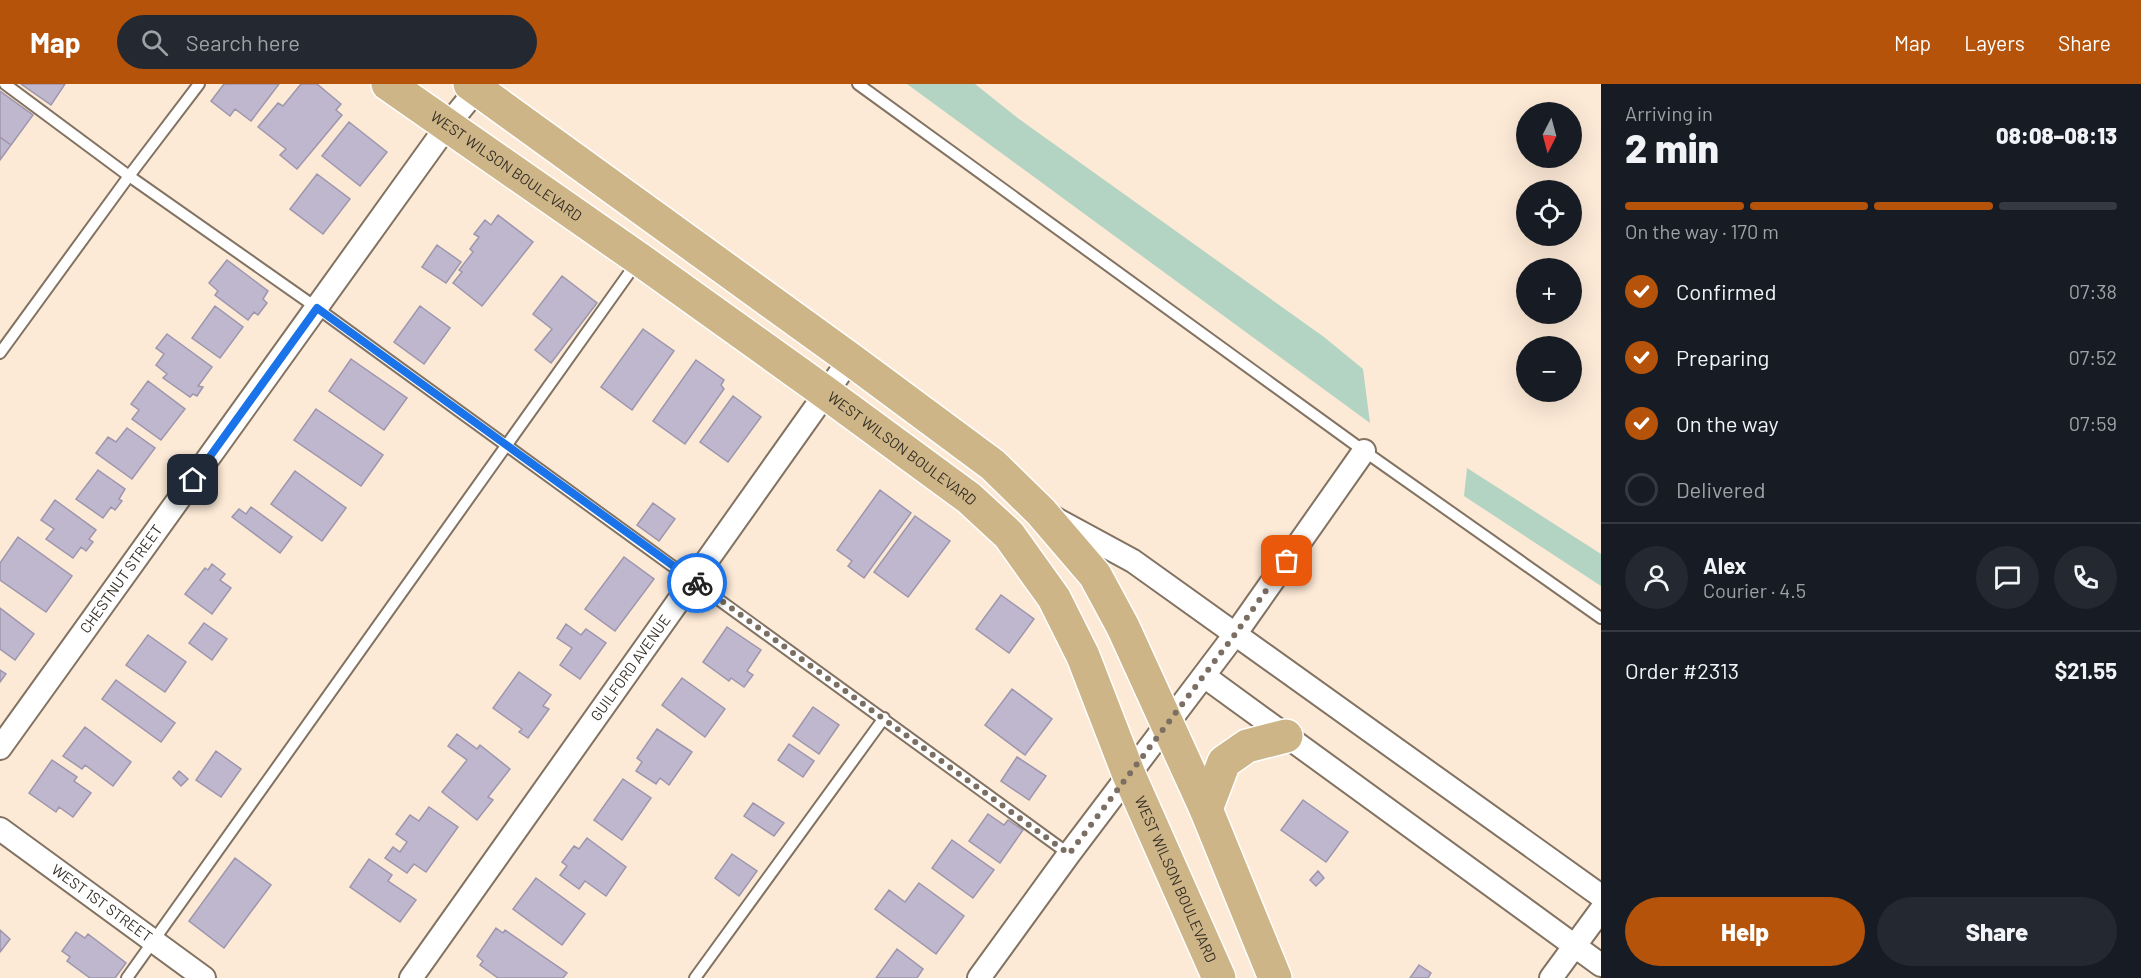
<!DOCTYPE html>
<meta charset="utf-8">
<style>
:root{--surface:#171b24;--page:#242831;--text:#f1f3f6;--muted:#9ea1a6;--line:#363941;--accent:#b45309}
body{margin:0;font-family:Barlow,sans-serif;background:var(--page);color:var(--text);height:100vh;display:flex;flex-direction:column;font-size:22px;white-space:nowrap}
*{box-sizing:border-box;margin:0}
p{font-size:20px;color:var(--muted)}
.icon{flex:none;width:33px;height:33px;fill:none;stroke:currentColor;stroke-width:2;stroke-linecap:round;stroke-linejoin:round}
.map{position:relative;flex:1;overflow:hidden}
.panel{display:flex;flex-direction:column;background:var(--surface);width:540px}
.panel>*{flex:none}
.needle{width:39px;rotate:186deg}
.fabs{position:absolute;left:1516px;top:18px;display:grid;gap:12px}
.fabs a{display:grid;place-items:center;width:66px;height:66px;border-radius:50%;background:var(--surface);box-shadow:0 6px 24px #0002;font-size:30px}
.pin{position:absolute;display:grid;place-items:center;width:51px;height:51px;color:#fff;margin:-26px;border-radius:12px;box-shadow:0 3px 9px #0006}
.courier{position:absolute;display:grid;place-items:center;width:60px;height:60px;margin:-30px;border:4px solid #1a73e8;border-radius:50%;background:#fff;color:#222;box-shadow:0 2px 8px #0007}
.head em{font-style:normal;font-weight:800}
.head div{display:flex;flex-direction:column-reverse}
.head{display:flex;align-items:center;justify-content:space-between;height:102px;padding:0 24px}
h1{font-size:39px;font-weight:800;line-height:45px}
.bar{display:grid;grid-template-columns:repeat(4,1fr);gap:9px 6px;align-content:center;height:72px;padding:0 24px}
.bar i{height:8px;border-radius:4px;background:var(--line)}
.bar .selected{background:var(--accent)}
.bar p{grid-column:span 4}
.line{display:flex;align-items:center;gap:15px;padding:0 24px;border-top:2px solid var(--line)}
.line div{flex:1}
.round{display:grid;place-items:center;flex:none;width:63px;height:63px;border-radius:32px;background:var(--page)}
ol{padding:0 24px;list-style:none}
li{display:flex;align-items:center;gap:18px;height:66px}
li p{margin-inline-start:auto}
li .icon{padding:6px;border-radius:50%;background:var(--accent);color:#fff;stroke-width:4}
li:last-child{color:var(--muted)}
li i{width:33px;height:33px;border:3px solid var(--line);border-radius:50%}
.action{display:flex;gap:12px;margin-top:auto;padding:12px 24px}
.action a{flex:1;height:69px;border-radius:36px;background:var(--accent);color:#fff;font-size:24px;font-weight:800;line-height:69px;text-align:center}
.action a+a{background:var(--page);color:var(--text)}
header{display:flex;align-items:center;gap:36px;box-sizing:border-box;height:84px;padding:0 30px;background:var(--accent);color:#fff}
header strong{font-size:28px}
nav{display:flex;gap:33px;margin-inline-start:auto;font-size:21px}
.search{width:420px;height:54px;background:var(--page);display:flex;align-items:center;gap:15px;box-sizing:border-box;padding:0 21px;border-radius:33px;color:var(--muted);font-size:22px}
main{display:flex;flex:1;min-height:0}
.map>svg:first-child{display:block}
</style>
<header>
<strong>Map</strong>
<div class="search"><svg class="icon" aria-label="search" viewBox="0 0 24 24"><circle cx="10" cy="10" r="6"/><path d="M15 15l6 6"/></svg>Search here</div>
<nav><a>Map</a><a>Layers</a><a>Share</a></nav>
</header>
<main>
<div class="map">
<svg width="1601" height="894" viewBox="0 0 1601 894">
<rect width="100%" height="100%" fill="#fce9d6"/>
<path fill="#b3d4c2" d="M907,0H975L1019,35L1324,253L1363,285L1370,339Z
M1467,384L1601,470V502L1464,412Z"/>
<path fill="#beb7ce" stroke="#9d96ad" stroke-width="1.5" d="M21,0H65L51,21Z
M224,0H279L251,37L235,25L230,32L211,17Z
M301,0H317L341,20L336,26L342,31L297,85L280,71L286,65L258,43L278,19L283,22Z
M0,7L33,31L11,61L0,53Z
M349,38L387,68L360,102L322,72Z
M0,53L11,61L0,76Z
M317,90L350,115L323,150L290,125Z
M498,131L533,158L482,222L453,199L462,188L459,186L473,168L470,165L479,153L474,150L485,136L491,141Z
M437,161L461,178L446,199L422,183Z
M227,176L268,207L263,215L267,219L258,231L254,228L248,236L215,211L218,207L209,199Z
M562,192L597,219L551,279L535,266L552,245L533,230Z
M215,222L243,243L220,274L192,254Z
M420,222L450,244L424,280L394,258Z
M643,245L674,267L632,326L601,303Z
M167,250L212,283L198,302L203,303L197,312L193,310L190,313L163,294L167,290L156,281L164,270L156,264Z
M351,275L407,314L384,346L329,307Z
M696,276L724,296L721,301L724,305L685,360L653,337Z
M148,297L185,325L161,356L132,335L139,326L131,320Z
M733,312L761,333L728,378L700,358Z
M316,325L383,371L361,402L294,356Z
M127,344L155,364L132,395L96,369L108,353L116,358Z
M98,386L125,405L119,415L122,417L115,426L111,423L103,434L76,415Z
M295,387L346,424L322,457L271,420Z
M880,406L911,429L864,494L848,482L852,477L837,466Z
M55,416L96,446L89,455L93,458L86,467L81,463L73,474L46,455L54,445L41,436Z
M653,419L675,435L659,457L637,441Z
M251,423L292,453L280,469L232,433L239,425L246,430Z
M915,432L950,457L908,513L874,488Z
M18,453L72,492L46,528L0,496V479Z
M624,473L654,495L615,547L585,525Z
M212,480L225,490L220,496L231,504L212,530L185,510L205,484L208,486Z
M1001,511L1034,535L1009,569L976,545Z
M0,524L34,550L15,576L0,565Z
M204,539L227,555L212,576L189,559Z
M566,540L581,551L586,545L606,559L580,595L560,581L572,564L557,554Z
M727,543L761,566L747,587L753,591L744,603L731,594L729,597L703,578Z
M148,551L186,578L165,608L126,581Z
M0,586L6,590L0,598Z
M519,588L551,611L543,622L549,625L528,654L519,648L522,645L493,624Z
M682,594L725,625L705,653L662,621Z
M116,596L175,639L161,658L102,615Z
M1012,605L1052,635L1025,671L985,641Z
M813,623L839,641L819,670L793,652Z
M85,643L131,678L113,702L85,681L82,685L63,672Z
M657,645L692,668L669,701L660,694L656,700L636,687L642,678L637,674Z
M457,650L477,665L480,661L510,685L488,713L493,716L477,736L442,708L467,676L448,662Z
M789,660L814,677L803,693L778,676Z
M216,667L241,685L221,713L196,696Z
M1017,673L1046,692L1029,716L1001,697Z
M52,676L77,693L74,697L91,709L73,733L59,723L56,728L29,709Z
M179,687L188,695L181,702L173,694Z
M623,695L651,714L622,756L594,736Z
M1303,716L1348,748L1326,778L1281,746Z
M753,719L784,739L774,752L744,732Z
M429,723L458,743L426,788L414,780L407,789L385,774L393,763L400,768L407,758L396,750L410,731L419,737Z
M988,730L1004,741L1008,736L1023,746L1000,779L969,757Z
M587,754L626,783L606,812L585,797L579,805L560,791L567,782L562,778L574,762L579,765Z
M952,756L994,786L973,814L932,784Z
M732,770L757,787L739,812L715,794Z
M235,774L271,801L224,864L189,837Z
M369,775L392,791L388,797L416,816L400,838L350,803Z
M1318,787L1324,794L1316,802L1310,796Z
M536,794L585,830L562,861L513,825Z
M919,799L964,832L936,870L875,825L889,806L905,818Z
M496,844L503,849L505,846L567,889L563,894H498L480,881L483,877L477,872Z
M0,846L10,855L0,868Z
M76,848L85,854L88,850L126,879L115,894H90L67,877L70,873L62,867Z
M897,865L923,885L917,894H876Z
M1419,881L1431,889L1428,894H1410Z"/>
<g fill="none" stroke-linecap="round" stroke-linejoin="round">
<defs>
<path id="lane" d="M5,0L129,92L317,224L1069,770
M858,0L1364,367L1601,534
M0,269L129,92L199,0
M127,894L637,178
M695,894L884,634"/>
<g id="street">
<path d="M1052,433L1133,477L1601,812"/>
<path d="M1204,592L1601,881"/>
<path id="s1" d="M0,664L447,42L477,5"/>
<path id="s2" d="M0,745L204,894"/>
<path id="s3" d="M411,894L850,275"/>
<path d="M979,894L1069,770L1236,549L1364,367"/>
<path d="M1551,894L1601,826"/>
</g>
<g id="primary">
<path id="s4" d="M388,0L639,175L826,309L969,414L1009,451L1054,514L1083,572L1129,691L1219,894"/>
<path d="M470,0L850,275L993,381L1041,428L1095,491L1123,543L1206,725L1275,894"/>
<path d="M1206,725L1224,678L1247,662L1286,652"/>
</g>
</defs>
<use href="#lane" stroke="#827261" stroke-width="14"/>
<use href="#street" stroke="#827261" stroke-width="26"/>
<use href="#primary" stroke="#fff" stroke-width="36"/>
<use href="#lane" stroke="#fff" stroke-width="10"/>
<use href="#street" stroke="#fff" stroke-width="22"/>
<use href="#primary" stroke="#cdb587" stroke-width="33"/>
</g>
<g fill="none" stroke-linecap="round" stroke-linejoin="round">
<path stroke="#7b6f64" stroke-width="6" stroke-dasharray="0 10.8" d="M697,499L1069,770L1236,549L1287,477"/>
<path stroke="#1a73e8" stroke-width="8" d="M193,396L317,224L697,499"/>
</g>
<g text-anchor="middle" stroke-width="4.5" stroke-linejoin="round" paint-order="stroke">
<g font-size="15" fill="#352e26" stroke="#fff">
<text dy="5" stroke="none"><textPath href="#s4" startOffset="144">WEST WILSON BOULEVARD</textPath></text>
<text dy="5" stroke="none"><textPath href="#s4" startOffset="630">WEST WILSON BOULEVARD</textPath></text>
<text dy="5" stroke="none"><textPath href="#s1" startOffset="208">CHESTNUT STREET</textPath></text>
<text dy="5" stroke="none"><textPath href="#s3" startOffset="380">GUILFORD AVENUE</textPath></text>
<text dy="5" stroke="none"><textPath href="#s4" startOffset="1152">WEST WILSON BOULEVARD</textPath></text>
<text dy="5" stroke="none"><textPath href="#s2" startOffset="126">WEST 1ST STREET</textPath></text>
</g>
</g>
</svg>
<div class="fabs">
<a><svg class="needle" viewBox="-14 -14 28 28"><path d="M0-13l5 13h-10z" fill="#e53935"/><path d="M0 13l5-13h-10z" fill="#9ea1a6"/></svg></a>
<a><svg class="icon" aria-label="locate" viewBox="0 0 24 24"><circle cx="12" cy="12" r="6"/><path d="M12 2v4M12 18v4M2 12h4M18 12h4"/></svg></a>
<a>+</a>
<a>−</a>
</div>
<div class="pin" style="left:1287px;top:477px;background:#ea580c"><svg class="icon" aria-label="bag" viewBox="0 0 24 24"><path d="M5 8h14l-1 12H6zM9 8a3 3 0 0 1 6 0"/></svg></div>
<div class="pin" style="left:193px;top:396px;background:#1f2937"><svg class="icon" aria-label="home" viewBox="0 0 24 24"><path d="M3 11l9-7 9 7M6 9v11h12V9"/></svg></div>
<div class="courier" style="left:697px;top:499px"><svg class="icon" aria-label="bike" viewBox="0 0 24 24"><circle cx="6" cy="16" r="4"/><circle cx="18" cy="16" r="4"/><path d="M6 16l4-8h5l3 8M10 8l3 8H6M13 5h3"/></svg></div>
</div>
<section class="panel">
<div class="head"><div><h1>2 min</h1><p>Arriving in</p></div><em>08:08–08:13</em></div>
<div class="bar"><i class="selected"></i><i class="selected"></i><i class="selected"></i><i></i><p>On the way · 170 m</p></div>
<ol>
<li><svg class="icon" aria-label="check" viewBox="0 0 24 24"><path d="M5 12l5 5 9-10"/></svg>Confirmed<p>07:38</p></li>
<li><svg class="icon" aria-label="check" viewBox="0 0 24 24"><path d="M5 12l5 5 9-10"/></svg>Preparing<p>07:52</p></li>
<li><svg class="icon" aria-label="check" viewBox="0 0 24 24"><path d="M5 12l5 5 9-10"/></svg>On the way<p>07:59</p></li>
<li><i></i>Delivered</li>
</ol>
<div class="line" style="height:108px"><a class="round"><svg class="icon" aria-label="person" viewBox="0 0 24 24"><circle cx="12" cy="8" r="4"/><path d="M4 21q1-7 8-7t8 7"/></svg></a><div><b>Alex</b><p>Courier · 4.5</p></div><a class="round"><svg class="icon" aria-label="chat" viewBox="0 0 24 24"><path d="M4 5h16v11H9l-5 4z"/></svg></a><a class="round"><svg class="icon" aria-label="phone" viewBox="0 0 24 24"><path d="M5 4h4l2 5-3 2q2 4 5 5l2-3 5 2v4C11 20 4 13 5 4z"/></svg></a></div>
<div class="line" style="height:78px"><div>Order #2313</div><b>$21.55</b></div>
<div class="action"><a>Help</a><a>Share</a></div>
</section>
</main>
